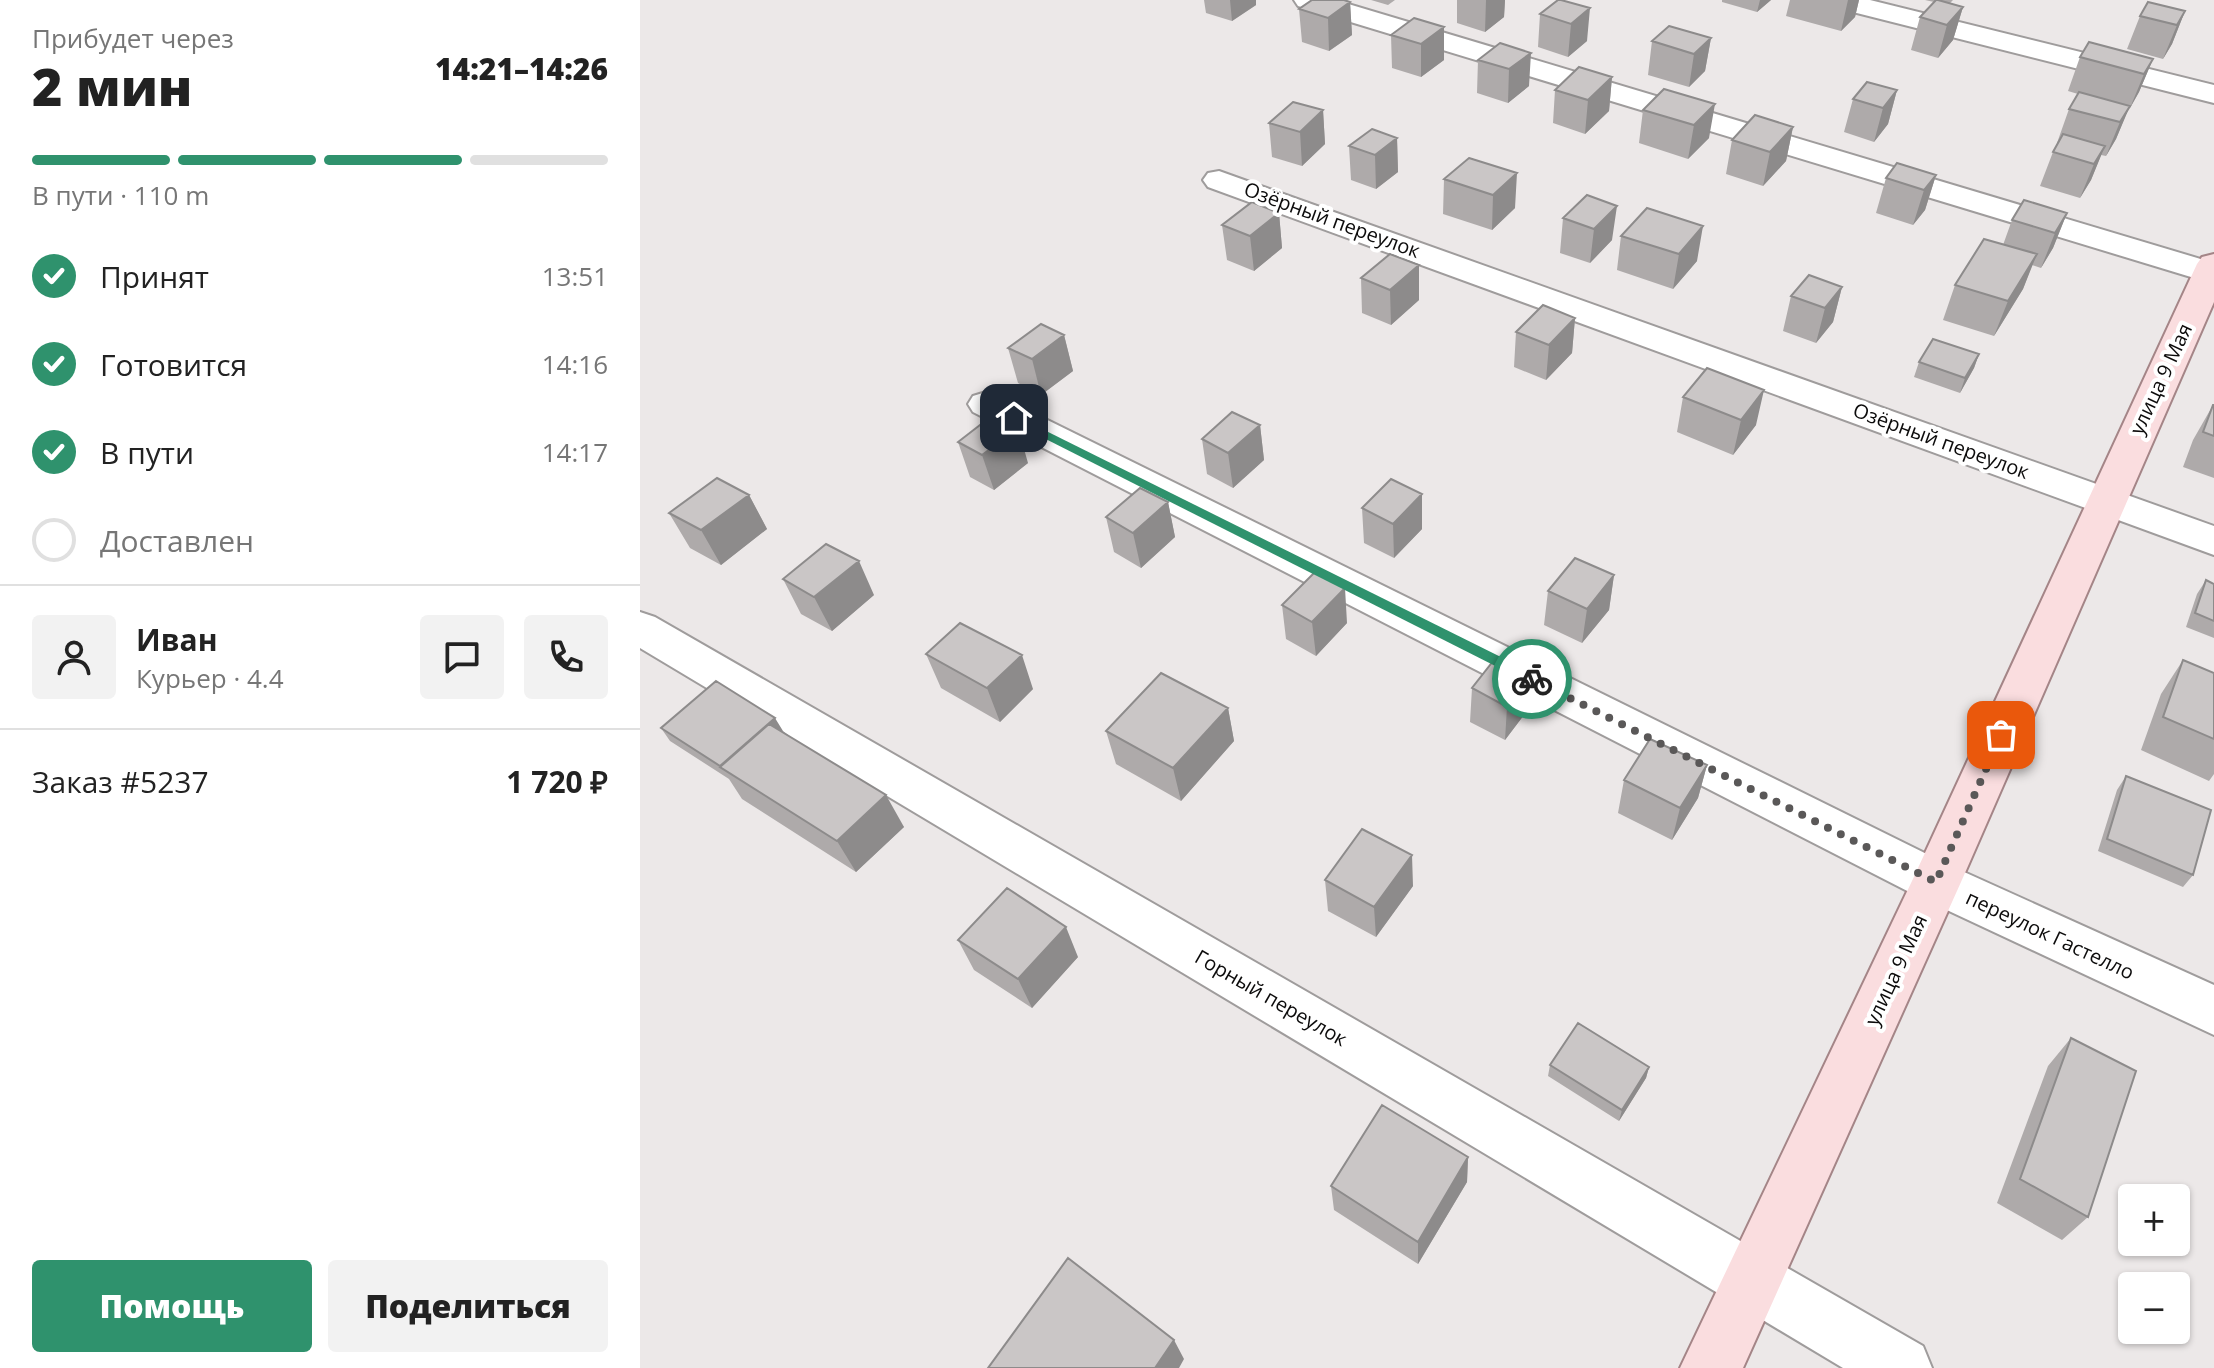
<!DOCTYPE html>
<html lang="ru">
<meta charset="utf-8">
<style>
:root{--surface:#fff;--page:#f2f2f2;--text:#222;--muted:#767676;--line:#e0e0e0;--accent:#2f926d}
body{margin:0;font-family:"Open Sans",sans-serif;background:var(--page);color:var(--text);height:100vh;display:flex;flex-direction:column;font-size:30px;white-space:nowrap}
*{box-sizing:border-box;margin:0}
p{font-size:26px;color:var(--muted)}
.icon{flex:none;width:44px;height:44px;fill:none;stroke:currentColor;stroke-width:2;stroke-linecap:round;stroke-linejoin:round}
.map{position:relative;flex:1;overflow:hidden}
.details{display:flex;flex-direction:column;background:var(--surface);width:640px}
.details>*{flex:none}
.tools{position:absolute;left:1478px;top:1184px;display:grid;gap:16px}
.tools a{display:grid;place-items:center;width:72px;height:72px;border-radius:8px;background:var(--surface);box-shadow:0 2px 6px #0004;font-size:40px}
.pin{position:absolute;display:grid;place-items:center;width:68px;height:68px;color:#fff;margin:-34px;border-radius:16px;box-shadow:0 4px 12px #0006}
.courier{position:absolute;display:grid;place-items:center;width:80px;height:80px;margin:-40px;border:6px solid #2f926d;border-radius:50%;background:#fff;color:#222;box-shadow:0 2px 10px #0007}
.overview em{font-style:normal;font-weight:800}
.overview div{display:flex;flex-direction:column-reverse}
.overview{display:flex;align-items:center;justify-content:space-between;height:136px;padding:0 32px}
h1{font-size:52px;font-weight:800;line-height:60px}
.bar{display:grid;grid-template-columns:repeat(4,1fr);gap:12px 8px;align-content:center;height:96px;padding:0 32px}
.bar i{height:10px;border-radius:6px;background:var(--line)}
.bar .current{background:var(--accent)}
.bar p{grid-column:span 4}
.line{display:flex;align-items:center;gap:20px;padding:0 32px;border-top:2px solid var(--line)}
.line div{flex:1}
.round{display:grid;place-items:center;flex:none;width:84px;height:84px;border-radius:8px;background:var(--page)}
ol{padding:0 32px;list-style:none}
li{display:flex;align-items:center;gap:24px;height:88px}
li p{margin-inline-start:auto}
li .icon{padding:8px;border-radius:50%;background:var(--accent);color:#fff;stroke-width:4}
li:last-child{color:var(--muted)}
li i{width:44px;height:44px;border:4px solid var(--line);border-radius:50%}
.action{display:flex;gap:16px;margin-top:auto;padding:16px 32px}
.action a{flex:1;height:92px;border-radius:8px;background:var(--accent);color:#fff;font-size:32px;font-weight:800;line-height:92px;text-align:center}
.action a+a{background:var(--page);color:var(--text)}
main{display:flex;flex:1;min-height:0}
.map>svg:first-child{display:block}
</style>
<main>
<section class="details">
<div class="overview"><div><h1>2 мин</h1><p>Прибудет через</p></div><em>14:21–14:26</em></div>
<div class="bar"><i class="current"></i><i class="current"></i><i class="current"></i><i></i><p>В пути · 110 m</p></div>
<ol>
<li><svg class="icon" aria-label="check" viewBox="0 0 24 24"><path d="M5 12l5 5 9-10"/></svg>Принят<p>13:51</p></li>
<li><svg class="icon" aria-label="check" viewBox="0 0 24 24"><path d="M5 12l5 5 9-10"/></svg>Готовится<p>14:16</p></li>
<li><svg class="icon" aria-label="check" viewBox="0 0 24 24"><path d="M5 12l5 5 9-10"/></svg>В пути<p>14:17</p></li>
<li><i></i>Доставлен</li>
</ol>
<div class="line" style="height:144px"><a class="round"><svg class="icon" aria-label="person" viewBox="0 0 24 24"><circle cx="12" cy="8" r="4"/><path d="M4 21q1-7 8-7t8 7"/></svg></a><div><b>Иван</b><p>Курьер · 4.4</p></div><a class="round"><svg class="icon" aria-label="chat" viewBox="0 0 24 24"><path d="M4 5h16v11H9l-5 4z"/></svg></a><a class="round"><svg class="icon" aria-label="phone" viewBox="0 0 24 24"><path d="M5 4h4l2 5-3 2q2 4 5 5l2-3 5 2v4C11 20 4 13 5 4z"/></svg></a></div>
<div class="line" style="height:104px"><div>Заказ #5237</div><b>1 720 ₽</b></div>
<div class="action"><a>Помощь</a><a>Поделиться</a></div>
</section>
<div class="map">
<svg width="1574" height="1368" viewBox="0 0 1574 1368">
<rect width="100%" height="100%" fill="#ece8e8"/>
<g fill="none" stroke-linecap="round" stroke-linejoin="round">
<defs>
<path id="minor" d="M654,0H695L1574,263V284L658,6Z
M1185,0H1230L1574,85V103L1189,6Z
M579,171L1574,526V555L568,187L563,180L568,173Z
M346,392L359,396L1313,867L1574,985V1035L1279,897L333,412L328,404L333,396Z
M0,612L15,617L1283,1346L1292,1368H1203L0,648Z"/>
<path id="major" d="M1574,254V302L1321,882L1103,1368H1040L1272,881L1557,264L1562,257Z"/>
</defs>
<use href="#minor" stroke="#9f9c9c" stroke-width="4"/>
<use href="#major" stroke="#a48587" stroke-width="4"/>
<use href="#minor" fill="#fff" fill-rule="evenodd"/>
<use href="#major" fill="#fadddf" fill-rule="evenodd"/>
</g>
<path fill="#aeaaaa" d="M564,0H616V5L592,21L566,13Z
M731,0H755L748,5Z
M817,0H865L864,17L845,32L817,23Z
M918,0L947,41L928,57L898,47L900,14Z
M1082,0H1131L1117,12L1082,2Z
M1150,0H1219L1215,17L1201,31L1146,16Z
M1285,0H1313L1310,3L1323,7L1313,40L1298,58L1271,50L1280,17L1294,2Z
M710,2L712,35L689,51L662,42L659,9Z
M1545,11L1532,44L1523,59L1487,49L1500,16Z
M804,27V60L781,77L752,68L751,35Z
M1071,38L1065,71L1049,87L1008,75L1012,41Z
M860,43L889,86L868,103L837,93L838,60Z
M1440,57L1513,59L1499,92L1490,108L1489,107L1476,139L1466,156L1461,155L1451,180L1440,198L1400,186L1413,152L1418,143H1417L1429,109L1438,94L1428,91Z
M972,77L969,111L945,134L913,123L915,90Z
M1024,89L1069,138L1048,159L999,143L1003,110Z
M1257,90L1248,124L1234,142L1204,132L1213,99Z
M683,110L685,144L662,166L632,157L629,123Z
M1153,127L1146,161L1123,186L1086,174L1092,140Z
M757,138L758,172L736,189L711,180L709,146Z
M829,158L875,208L852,230L803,214L804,179Z
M1296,175L1285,210L1273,225L1236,213L1246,178Z
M947,195L972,240L950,263L920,253L923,218Z
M1007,208L1057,261L1033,289L977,270L981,236Z
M639,213L642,248L614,271L587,260L582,225Z
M1427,213L1413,248L1401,268L1392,265L1383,289L1354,336L1303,320L1315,285L1363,245L1372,220Z
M721,278L779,300L751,325L722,313Z
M1202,287L1193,322L1176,343L1143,331L1151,296Z
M935,318L932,353L906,380L874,367L876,332Z
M424,335L433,371L401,395L378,383L368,348Z
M1339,354L1334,368L1320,393L1274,377L1279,362Z
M1043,397L1116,425L1093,455L1037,432Z
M1573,405H1574V478L1543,467L1553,440Z
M620,425L624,460L593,488L567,474L562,439Z
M318,442L388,463L354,490L330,477Z
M782,494V529L754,558L724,543L722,508Z
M109,495L127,529L81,565L50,548L29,513Z
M528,502L535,537L501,568L474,552L466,517Z
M974,575L969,610L942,643L904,625L908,591Z
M143,579L234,595L192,631L161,614Z
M1566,580L1574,584V638L1546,627L1557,594Z
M642,605L707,623L676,656L646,639Z
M286,654L393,689L360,722L301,688Z
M1543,660L1574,673V774L1569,781L1501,750L1521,694Z
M890,678L887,711L865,740L830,722L832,688Z
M588,708L594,741L541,801L476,764L466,731Z
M21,728L143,731L264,827L216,872L102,799L89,779L30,741Z
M1067,765L1058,798L1032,840L978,813L984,780Z
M1486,776L1553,875L1543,887L1458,851L1477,790Z
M685,880L773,886L736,937L688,911Z
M318,940L438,957L392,1008L334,970Z
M1431,1038L1448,1217L1422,1240L1357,1203L1408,1066Z
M910,1065L1009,1067L1006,1078L979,1121L908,1076Z
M828,1157L827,1182L778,1264L694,1210L691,1186Z"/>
<path fill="#8d8b8b" d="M590,0H616V5L592,21Z
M846,0H865L864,17L845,32Z
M1120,0H1131L1117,12Z
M1208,0H1219L1215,17L1201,31Z
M710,2L712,35L689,51L688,18Z
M1323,7L1313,40L1298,58L1307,25Z
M950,8L947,41L928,57L931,24Z
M1545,11L1532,44L1523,59L1537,25Z
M804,27V60L781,77V44Z
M1071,38L1065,71L1049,87L1054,54Z
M891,53L889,86L868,103L869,69Z
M1513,59L1499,92L1490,108L1504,74Z
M972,77L969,111L945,134L948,100Z
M1257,90L1248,124L1234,142L1243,108Z
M1075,104L1069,138L1048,159L1054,125Z
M1490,106L1476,139L1466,156L1480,122Z
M683,110L685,144L662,166L660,132Z
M1153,127L1146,161L1123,186L1130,152Z
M757,138L758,172L736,189L735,155Z
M1465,146L1451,180L1440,198L1454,164Z
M877,173L875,208L852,230L853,195Z
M1296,175L1285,210L1273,225L1284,190Z
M977,206L972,240L950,263L954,229Z
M639,213L642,248L614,271L610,236Z
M1427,213L1413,248L1401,268L1415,233Z
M1063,226L1057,261L1033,289L1039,254Z
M1397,254L1383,289L1354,336L1368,301Z
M779,265V300L751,325L750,290Z
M1202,287L1193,322L1176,343L1185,308Z
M935,318L932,353L906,380L909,345Z
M424,335L433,371L401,395L392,359Z
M1339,354L1334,368L1320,393L1325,378Z
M1124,390L1116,425L1093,455L1101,420Z
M620,425L624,460L593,488L588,453Z
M378,428L388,463L354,490L342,455Z
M782,494V529L754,558L753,524Z
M109,495L127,529L81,565L61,530Z
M528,502L535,537L501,568L493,533Z
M219,561L234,595L192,631L174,597Z
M974,575L969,610L942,643L947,609Z
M705,588L707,623L676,656L672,622Z
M382,655L393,689L360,722L347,688Z
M890,678L887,711L865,740L867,707Z
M588,708L594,741L541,801L533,768Z
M135,718L143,731L94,775L81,767Z
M1067,765L1058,798L1032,840L1040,808Z
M246,795L264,827L216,872L197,841Z
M772,855L773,886L736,937L734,907Z
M426,927L438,957L392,1008L378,979Z
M1009,1067L1006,1078L979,1121L982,1110Z
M828,1157L827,1182L778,1264V1242Z
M534,1340L544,1359L539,1368H515Z"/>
<path fill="#cac6c6" stroke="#8d8b8b" stroke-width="2" d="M672,0H704L710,2L688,18L659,9Z
M918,0H921L950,8L931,24L900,14Z
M1296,0H1298L1323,7L1307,25L1280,17Z
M1508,2L1545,11L1537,25L1500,16Z
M774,18L804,27L781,44L751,35Z
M1029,26L1071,38L1054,54L1012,41Z
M1449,42L1513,59L1504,74L1440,57Z
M860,43L891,53L869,69L838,60Z
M939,67L972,77L948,100L915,90Z
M1227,82L1257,90L1243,108L1213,99Z
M1024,89L1075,104L1054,125L1003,110Z
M1439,92L1490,106L1480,122L1429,109Z
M653,102L683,110L660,132L629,123Z
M1115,115L1153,127L1130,152L1092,140Z
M732,129L757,138L735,155L709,146Z
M1423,134L1465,146L1454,164L1413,152Z
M829,158L877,173L853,195L804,179Z
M1257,163L1296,175L1284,190L1246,178Z
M947,195L977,206L954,229L923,218Z
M1384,200L1427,213L1415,233L1372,220Z
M612,202L639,213L610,236L582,225Z
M1007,208L1063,226L1039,254L981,236Z
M1344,239L1397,254L1368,301L1315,285Z
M750,254L779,265L750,290L721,278Z
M1169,275L1202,287L1185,308L1151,296Z
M903,305L935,318L909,345L876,332Z
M401,324L424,335L392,359L368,348Z
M1293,339L1339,354L1325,378L1279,362Z
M1067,368L1124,390L1101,420L1043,397Z
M1573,405H1574V436L1563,432Z
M592,412L620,425L588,453L562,439Z
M353,415L378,428L342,455L318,442Z
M77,478L109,495L61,530L29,513Z
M751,479L782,494L753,524L722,508Z
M500,488L528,502L493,533L466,517Z
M186,544L219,561L174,597L143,579Z
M935,558L974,575L947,609L908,591Z
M675,572L705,588L672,622L642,605Z
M1566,580L1574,584V621L1555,613Z
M320,623L382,655L347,688L286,654Z
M854,660L890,678L867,707L832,688Z
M1543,660L1574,673V739L1523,717Z
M521,673L588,708L533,768L466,731Z
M76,681L135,718L80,766L21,728Z
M129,724L246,795L197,841L80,767Z
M1010,739L1067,765L1040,808L984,780Z
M1486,776L1571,810L1553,875L1467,839Z
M722,829L772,855L734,907L685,880Z
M367,888L426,927L378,979L318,940Z
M938,1023L1009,1067L982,1110L910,1065Z
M1431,1038L1496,1071L1448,1217L1380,1179Z
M742,1105L828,1157L778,1242L691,1186Z
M428,1258L534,1340L515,1368H348Z"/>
<path fill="#2f926d" d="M374,415L897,675L899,679L897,682H887L370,421V416Z"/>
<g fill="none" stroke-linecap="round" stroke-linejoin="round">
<path stroke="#5a5858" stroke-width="8" stroke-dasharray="0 14.4" d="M892,679L1296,882L1361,735"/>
</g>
<g text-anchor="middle" stroke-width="8" stroke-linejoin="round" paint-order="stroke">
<g font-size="20" fill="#0c0b0b" stroke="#fff">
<text transform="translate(692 220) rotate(20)" y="7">Озёрный переулок</text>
<text transform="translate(1521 379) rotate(-65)" y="7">улица 9 Мая</text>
<text transform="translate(1301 441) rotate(20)" y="7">Озёрный переулок</text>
<text transform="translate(1410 935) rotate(25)" y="7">переулок Гастелло</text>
<text transform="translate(1256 970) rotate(-65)" y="7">улица 9 Мая</text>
<text transform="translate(631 998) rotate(30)" y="7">Горный переулок</text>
</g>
</g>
</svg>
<div class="tools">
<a>+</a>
<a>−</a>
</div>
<div class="pin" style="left:1361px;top:735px;background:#ea580c"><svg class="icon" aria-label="bag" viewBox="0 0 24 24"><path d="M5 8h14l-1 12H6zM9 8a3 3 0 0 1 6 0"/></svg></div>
<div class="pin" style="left:374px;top:418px;background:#1f2937"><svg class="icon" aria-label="home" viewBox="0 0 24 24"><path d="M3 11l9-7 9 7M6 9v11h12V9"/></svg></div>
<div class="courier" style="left:892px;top:679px"><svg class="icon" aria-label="bike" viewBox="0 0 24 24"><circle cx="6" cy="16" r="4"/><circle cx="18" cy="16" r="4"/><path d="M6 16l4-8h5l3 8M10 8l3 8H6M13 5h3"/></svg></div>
</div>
</main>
